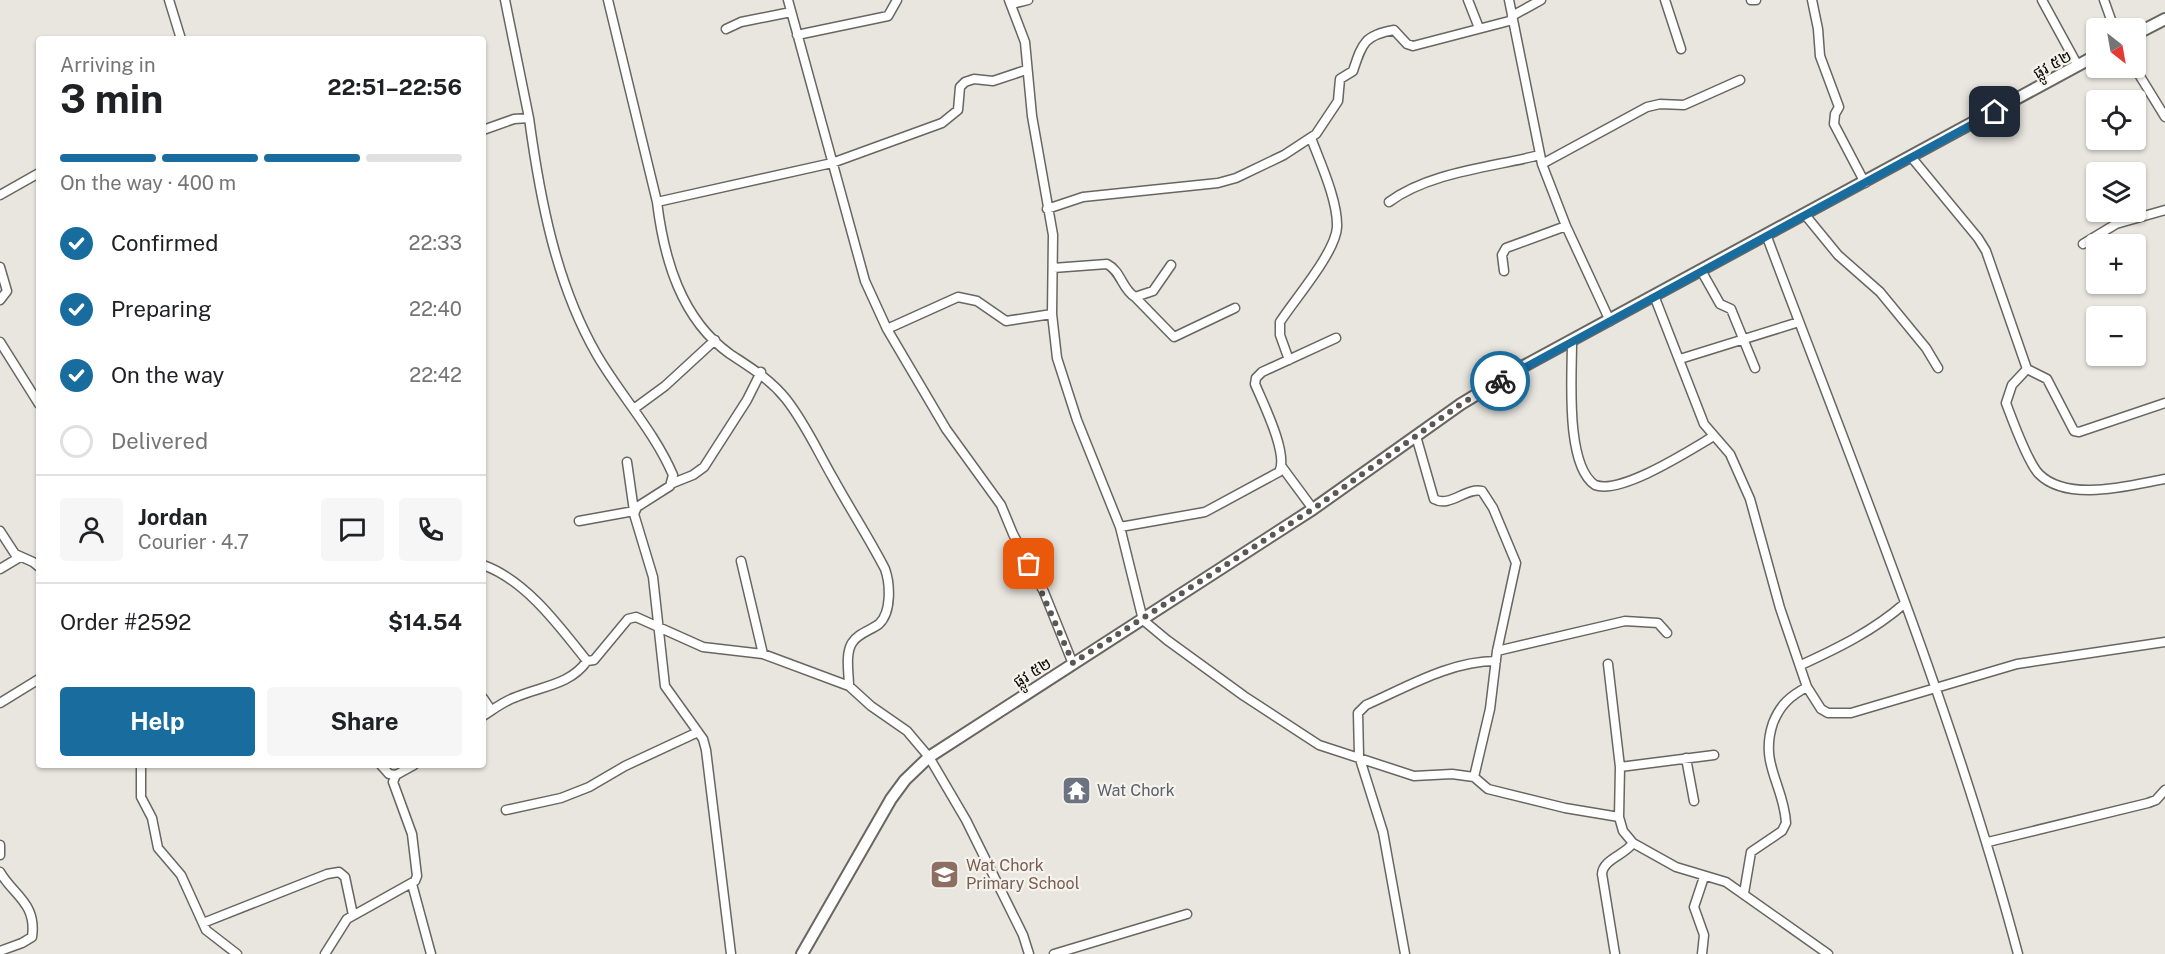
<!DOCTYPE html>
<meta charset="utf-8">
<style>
:root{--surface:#fff;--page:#f6f6f6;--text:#202124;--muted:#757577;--line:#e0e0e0;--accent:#196d9e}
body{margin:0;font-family:"Public Sans","Noto Sans Khmer",sans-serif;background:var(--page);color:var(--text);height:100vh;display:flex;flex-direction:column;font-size:22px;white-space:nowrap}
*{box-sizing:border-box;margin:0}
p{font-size:20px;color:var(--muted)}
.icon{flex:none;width:33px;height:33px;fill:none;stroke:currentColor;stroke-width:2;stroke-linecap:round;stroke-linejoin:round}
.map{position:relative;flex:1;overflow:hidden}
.details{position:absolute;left:36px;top:36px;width:450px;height:732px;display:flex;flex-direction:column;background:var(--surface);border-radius:6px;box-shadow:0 2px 4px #0004}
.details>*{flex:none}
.needle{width:39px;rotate:149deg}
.buttons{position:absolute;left:2086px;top:18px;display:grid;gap:12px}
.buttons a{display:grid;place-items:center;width:60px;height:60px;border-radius:6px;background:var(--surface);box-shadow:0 2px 4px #0004;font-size:30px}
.pin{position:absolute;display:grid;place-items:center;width:51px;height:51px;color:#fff;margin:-26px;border-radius:12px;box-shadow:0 3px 9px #0006}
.courier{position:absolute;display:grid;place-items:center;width:60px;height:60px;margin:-30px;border:4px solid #196d9e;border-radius:50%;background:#fff;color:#222;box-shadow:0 2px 8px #0007}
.headline em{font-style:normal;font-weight:700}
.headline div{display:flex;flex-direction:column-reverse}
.headline{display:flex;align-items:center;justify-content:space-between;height:102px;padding:0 24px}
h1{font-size:39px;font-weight:700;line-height:45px}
.bar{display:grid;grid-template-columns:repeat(4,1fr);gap:9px 6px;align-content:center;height:72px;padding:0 24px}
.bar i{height:8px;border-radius:4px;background:var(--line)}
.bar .current{background:var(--accent)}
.bar p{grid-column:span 4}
.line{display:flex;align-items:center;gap:15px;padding:0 24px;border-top:2px solid var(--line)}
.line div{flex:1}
.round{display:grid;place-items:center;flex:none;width:63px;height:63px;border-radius:6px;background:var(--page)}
ol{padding:0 24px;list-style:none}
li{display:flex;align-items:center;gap:18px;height:66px}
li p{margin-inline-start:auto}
li .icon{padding:6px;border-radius:50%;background:var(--accent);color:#fff;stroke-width:4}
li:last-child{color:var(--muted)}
li i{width:33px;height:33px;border:3px solid var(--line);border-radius:50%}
.action{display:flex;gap:12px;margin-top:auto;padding:12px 24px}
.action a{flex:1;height:69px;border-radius:6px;background:var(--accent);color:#fff;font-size:24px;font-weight:700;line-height:69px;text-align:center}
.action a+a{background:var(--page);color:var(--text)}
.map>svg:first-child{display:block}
</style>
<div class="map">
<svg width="2165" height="954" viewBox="0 0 2165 954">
<rect width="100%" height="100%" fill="#e9e6e0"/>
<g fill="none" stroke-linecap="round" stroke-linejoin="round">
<defs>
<path id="minor" d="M169,0L181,39
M505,0L529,118
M608,0L657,202C664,259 681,319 730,354C751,368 770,379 786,399C805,423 818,452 833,478C850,509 869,538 885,569C890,583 892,612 879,624C871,630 857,634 852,643C845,654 849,674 849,686
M788,0L865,281L887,329L946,429L1001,505L1013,534L1044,592L1073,664
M1009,0L1025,42L1032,116L1053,235L1052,314L1057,358L1077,420L1120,527L1143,620L1167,640L1244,696L1319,745L1414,776L1452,774L1474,777L1488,789L1565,808L1619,817L1623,831L1633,843C1625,855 1603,859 1602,874L1615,954
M1468,0L1479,28
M1509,0L1542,164L1566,226L1610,321
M1665,0L1681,49
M1751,0H1756
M1812,0L1818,29L1820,56L1839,107L1835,114L1834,124L1865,183
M2042,0L2078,66
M2104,0L2114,28
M1012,4L1028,0
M1512,16L1541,0
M726,29L741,22L791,12
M797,35L888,16L897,0
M2135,68L2165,117
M483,130L514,119L529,118C540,199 556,284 597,355C621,396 654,431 673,475L670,486L637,507L634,514L653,577L665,686L703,739L706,750L731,954
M1912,158L1978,238L1986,251L2027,369
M1542,164L1647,107L1660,104L1684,105L1740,80
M0,195L39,173
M657,202L832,163L942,123L958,110L960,87L965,82L974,79L993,81L1026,70
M1389,202C1429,172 1493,167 1540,155
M1047,209L1083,197L1218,183L1236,178L1284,155L1316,134L1338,101L1340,79L1353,71C1362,44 1364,35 1394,30L1407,44L1413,46L1513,20
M1806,216L1838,255L1880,292L1926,348L1938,368
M1767,237C1856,474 1953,709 2018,954
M2083,244L2116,224L2165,210
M0,267L7,291L0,300
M1053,268L1107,264C1121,271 1122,289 1135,297L1153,291L1171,265
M1504,271L1502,255L1506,248L1566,226
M1702,272L1720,304L1731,309L1755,368
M1135,297L1174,337L1235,308
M1655,298L1704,424L1730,454L1750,499L1780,608L1807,687L1821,709L1828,713H1851L2017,664L2165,642
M887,329L958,297L977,301L1006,321L1052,314
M0,342L39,404
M1572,342C1572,375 1565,465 1595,485C1621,495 1690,450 1714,436
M1680,359L1799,322
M1289,360L1280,335V322C1294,300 1336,252 1337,227C1338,201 1320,162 1311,138
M2165,403L2079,432L2074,431L2047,379L2027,369L2012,385L2006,403C2012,419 2028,463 2039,474C2068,503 2131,485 2165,479
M635,408L665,386L715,340
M1416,436L1434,499C1450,508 1466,487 1482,491L1493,508L1516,563L1497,651L1490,709L1474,777
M1282,467L1313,509
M673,483L693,475L704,467L747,400L761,372
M579,521L634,511L627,462
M1120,527L1205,512L1279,472C1289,455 1263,403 1255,384L1256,378L1262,372L1336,338
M0,531L15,554L33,562L39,567
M741,561L763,654
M483,565C526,580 560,627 587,661L594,660L628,619L636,617L703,647L763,654L849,686L871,706L907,731L929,757L966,820L1023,935L1029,954
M0,569L20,557
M1497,651L1625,621L1658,623L1667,633
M1608,664L1620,767L1619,817
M1801,665C1838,648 1873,631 1904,604
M483,698L491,710
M0,703L39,679
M483,716C494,709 504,701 516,697C542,686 570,685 587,661
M1686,758L1694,801
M141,765V797L152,818L158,848L181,875L206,930L237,954
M381,765L389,774L396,775
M1620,767L1714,755
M506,810L561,798L589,787L625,766L698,732
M1988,842L2148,803L2156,800L2165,790
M1633,843L1676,867L1726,882L1828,954
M0,845V855
M0,872C13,895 37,903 32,937L22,943L0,951
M412,884L431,954
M1744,893L1751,852L1782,831L1786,823C1784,785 1759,764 1773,723C1780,705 1790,696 1807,687
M203,923L327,874L339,872L345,877L353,915
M325,954L347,919L415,881L417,876L412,834L393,782L396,775L414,765
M1054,954L1187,914
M1405,954L1383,832L1359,756L1358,713L1366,705C1407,687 1450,661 1496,661
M1702,954L1704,935L1694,907L1704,877"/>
<path id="tertiary" d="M2136,34L2165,19
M802,954L891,799L905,780L929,757L1313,509L1461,404L1522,367L2097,55"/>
</defs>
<use href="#minor" stroke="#696661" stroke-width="11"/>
<use href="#tertiary" stroke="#696661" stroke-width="14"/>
<use href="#minor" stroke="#fff" stroke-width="8"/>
<use href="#tertiary" stroke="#fff" stroke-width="10"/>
</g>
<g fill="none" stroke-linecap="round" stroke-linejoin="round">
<path stroke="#5a5855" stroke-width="6" stroke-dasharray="0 10.8" d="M1029,564L1073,663L1313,509L1461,404L1500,381"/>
<path stroke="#196d9e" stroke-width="8" d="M1500,381L1995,112"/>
</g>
<defs>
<symbol id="temple-square" viewBox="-11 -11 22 22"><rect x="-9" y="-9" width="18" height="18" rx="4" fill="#6b7280" stroke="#f6f3ed"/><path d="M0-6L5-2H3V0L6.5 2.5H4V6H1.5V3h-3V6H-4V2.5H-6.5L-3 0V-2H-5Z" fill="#fff"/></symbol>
<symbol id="school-square" viewBox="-11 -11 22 22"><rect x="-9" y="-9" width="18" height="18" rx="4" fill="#8d6e63" stroke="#f6f3ed"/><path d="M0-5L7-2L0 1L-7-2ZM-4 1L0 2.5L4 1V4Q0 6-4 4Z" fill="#fff"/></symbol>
</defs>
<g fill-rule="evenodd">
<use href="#temple-square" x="1060" y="774" width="33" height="33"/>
<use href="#school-square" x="928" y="858" width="33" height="33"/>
</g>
<g text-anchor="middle" stroke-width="4.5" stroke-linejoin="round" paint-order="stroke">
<g font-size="16" fill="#0d0c0a" stroke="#f6f3ed">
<text transform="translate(2052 64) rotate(-29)" y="6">ផ្លូវ ៥២</text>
<text transform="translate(1032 672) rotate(-32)" y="6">ផ្លូវ ៥២</text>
</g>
<g font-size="16" fill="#5b616d" stroke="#f6f3ed" text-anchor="start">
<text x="1097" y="796">Wat Chork</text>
</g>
<g font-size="16" fill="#785e54" stroke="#f6f3ed" text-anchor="start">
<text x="966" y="871">Wat Chork<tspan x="966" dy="18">Primary School</tspan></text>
</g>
</g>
</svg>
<div class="buttons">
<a><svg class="needle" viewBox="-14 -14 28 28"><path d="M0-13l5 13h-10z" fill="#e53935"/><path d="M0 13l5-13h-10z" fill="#757577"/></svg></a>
<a><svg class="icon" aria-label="locate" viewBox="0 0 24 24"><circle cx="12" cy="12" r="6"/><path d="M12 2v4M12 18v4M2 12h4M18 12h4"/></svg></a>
<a><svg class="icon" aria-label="layers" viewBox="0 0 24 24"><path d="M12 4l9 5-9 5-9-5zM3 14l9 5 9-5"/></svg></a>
<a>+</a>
<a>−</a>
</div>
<div class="pin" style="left:1029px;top:564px;background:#ea580c"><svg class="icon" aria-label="bag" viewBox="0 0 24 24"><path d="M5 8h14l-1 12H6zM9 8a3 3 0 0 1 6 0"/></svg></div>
<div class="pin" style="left:1995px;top:112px;background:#1f2937"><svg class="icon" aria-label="home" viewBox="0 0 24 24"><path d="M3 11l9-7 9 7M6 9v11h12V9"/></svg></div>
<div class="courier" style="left:1500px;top:381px"><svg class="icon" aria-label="bike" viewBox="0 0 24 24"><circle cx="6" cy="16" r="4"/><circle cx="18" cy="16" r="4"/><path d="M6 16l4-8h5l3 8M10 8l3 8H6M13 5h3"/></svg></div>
<section class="details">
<div class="headline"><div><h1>3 min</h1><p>Arriving in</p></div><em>22:51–22:56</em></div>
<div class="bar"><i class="current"></i><i class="current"></i><i class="current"></i><i></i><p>On the way · 400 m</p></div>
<ol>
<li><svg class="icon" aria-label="check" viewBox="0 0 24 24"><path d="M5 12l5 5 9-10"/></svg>Confirmed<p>22:33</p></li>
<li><svg class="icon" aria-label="check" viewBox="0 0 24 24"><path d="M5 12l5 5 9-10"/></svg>Preparing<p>22:40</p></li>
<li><svg class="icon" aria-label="check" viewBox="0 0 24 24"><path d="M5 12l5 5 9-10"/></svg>On the way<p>22:42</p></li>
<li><i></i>Delivered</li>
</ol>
<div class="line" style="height:108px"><a class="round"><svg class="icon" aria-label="person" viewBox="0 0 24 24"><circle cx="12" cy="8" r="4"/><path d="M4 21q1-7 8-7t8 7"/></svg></a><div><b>Jordan</b><p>Courier · 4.7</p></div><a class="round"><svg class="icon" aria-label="chat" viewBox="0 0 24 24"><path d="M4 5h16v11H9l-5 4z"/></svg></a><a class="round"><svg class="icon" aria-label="phone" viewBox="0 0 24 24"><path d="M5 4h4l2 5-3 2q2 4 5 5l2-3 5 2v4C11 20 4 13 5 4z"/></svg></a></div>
<div class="line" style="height:78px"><div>Order #2592</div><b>$14.54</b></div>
<div class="action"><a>Help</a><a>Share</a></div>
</section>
</div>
